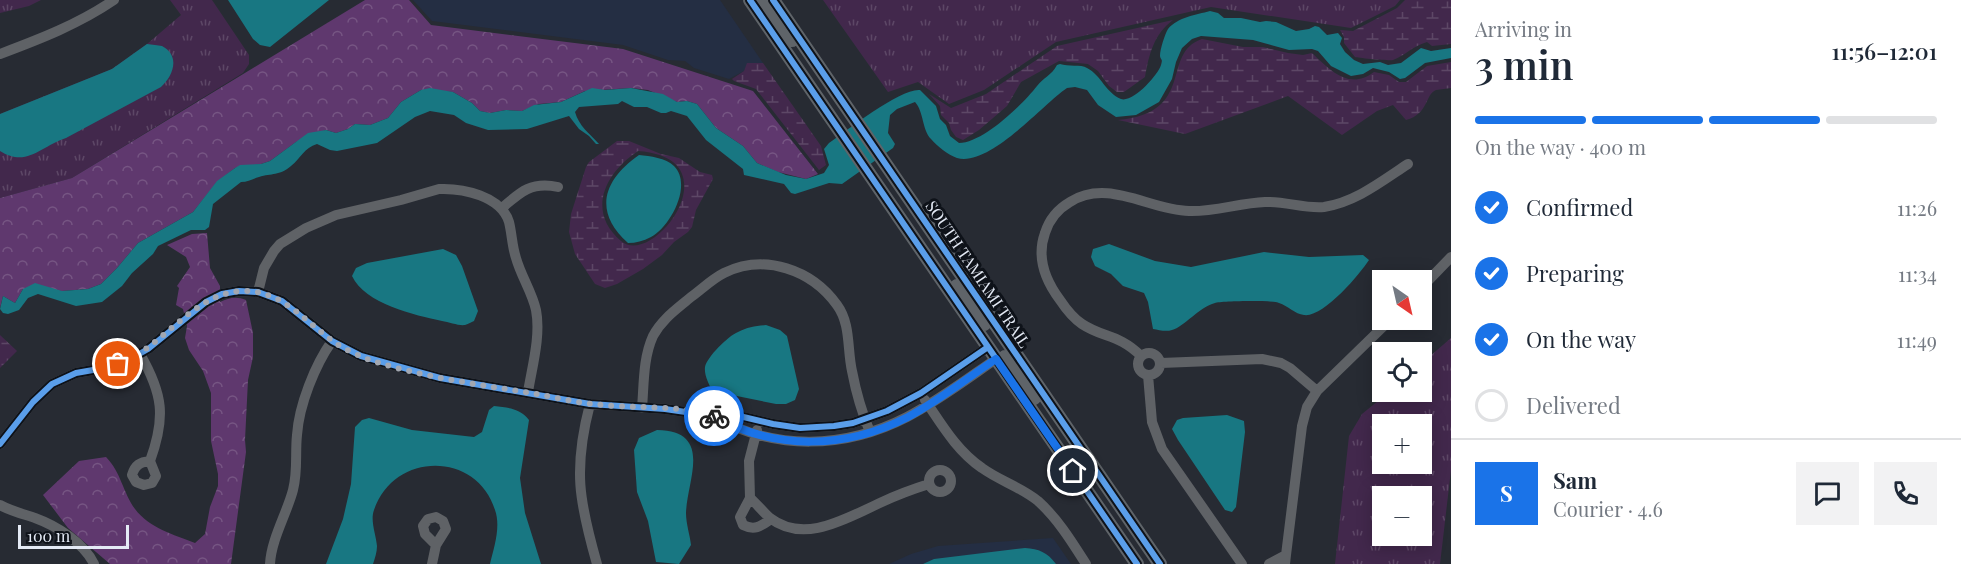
<!DOCTYPE html>
<meta charset="utf-8">
<style>
:root{--surface:#fff;--page:#f2f2f3;--text:#1f2937;--muted:#747a83;--line:#e0e1e3;--accent:#1a73e8}
body{margin:0;font-family:"Playfair Display",serif;background:var(--page);color:var(--text);height:100vh;display:flex;flex-direction:column;font-size:22px;white-space:nowrap}
*{box-sizing:border-box;margin:0}
p{font-size:20px;color:var(--muted)}
.icon{flex:none;width:33px;height:33px;fill:none;stroke:currentColor;stroke-width:2;stroke-linecap:round;stroke-linejoin:round}
.map{position:relative;flex:1;overflow:hidden}
.details{display:flex;flex-direction:column;background:var(--surface);width:510px}
.details>*{flex:none}
.needle{width:39px;rotate:146deg}
.fabs{position:absolute;left:1372px;top:270px;display:grid;gap:12px}
.fabs a{display:grid;place-items:center;width:60px;height:60px;border-radius:0px;background:var(--surface);box-shadow:0 3px 15px #0003;font-size:30px}
.scale{position:absolute;left:18px;bottom:15px;width:111px;box-sizing:border-box;padding-left:6px;border:3px solid #e4eaf5;border-top:0;font-size:16px;line-height:21px;white-space:nowrap;color:#e4eaf5;-webkit-text-stroke:4px #0e1219;paint-order:stroke}
.pin{position:absolute;display:grid;place-items:center;width:51px;height:51px;color:#fff;margin:-26px;border:3px solid #fff;border-radius:50%;box-shadow:0 2px 6px #0007}
.courier{position:absolute;display:grid;place-items:center;width:60px;height:60px;margin:-30px;border:4px solid #1a73e8;border-radius:50%;background:#fff;color:#222;box-shadow:0 2px 8px #0007}
.headline em{font-style:normal;font-weight:600}
.headline div{display:flex;flex-direction:column-reverse}
.headline{display:flex;align-items:center;justify-content:space-between;height:102px;padding:0 24px}
h1{font-size:39px;font-weight:600;line-height:45px}
.bar{display:grid;grid-template-columns:repeat(4,1fr);gap:9px 6px;align-content:center;height:72px;padding:0 24px}
.bar i{height:8px;border-radius:4px;background:var(--line)}
.bar .active{background:var(--accent)}
.bar p{grid-column:span 4}
.line{display:flex;align-items:center;gap:15px;padding:0 24px;border-top:2px solid var(--line)}
.line div{flex:1}
.round{display:grid;place-items:center;flex:none;width:63px;height:63px;border-radius:0px;background:var(--page)}
ol{padding:0 24px;list-style:none}
li{display:flex;align-items:center;gap:18px;height:66px}
li p{margin-inline-start:auto}
li .icon{padding:6px;border-radius:50%;background:var(--accent);color:#fff;stroke-width:4}
li:last-child{color:var(--muted)}
li i{width:33px;height:33px;border:3px solid var(--line);border-radius:50%}
main{display:flex;flex:1;min-height:0}
.map>svg:first-child{display:block}
</style>
<main>
<div class="map">
<svg width="1451" height="564" viewBox="0 0 1451 564">
<defs>
<pattern id="grass-tufts" width="24" height="20" patternUnits="userSpaceOnUse" patternTransform="scale(1.5)"><rect width="24" height="20" fill="#42284c"/><path d="M3 7l-1-3M5 7V3M7 7l1-3M15 17l-1-3M17 17v-4M19 17l1-3" fill="none" stroke="#5d4766"/></pattern>
<pattern id="forest-crowns" width="20" height="18" patternUnits="userSpaceOnUse" patternTransform="scale(1.5)"><rect width="20" height="18" fill="#5f386e"/><path d="M2 6a3 3 0 1 1 6 0M12 15a3 3 0 1 1 6 0" fill="none" stroke="#765583"/></pattern>
<pattern id="wetland-marsh" width="20" height="14" patternUnits="userSpaceOnUse" patternTransform="scale(1.5)"><rect width="20" height="14" fill="#42284c"/><path d="M1 5h8M5 5V1M11 12h8M15 12V8" fill="none" stroke="#5d4766"/></pattern>
</defs>
<rect width="100%" height="100%" fill="#272b33"/>
<path fill="#242e43" d="M413,0H720L763,63H748L744,71L729,79L694,68L685,61L668,60L623,45L432,21Z
M1053,538L1071,564H889L911,554L938,546Z"/>
<path fill="url(#grass-tufts)" fill-rule="evenodd" d="M0,0H41L29,6L0,13Z
M170,0H212L249,55V64L243,73L72,178L0,198V114L112,69L147,44L181,15Z
M823,0H1400L1395,6L1351,28L1211,7L1056,42L984,90L949,104L918,82L888,92Z
M1451,338V470L1440,564H1335L1349,436L1362,414L1389,392H1422V363ZM1383,424H1422V464H1383ZM1383,496H1422V536H1383Z"/>
<path fill="url(#forest-crowns)" d="M365,0H409L431,25L623,49L753,91L818,174L806,179L778,172L757,163L743,146L716,128L697,104L687,101L677,102L648,90L631,88L585,91L561,102L539,104L522,111L506,110L490,113L480,111L472,103L453,92L421,90L401,102L388,118L370,125L355,124L348,129L336,133L326,130L296,142L270,161L261,164L235,168L217,182L193,212L138,243L117,268L101,284L88,289L62,291L23,289L15,303L3,296L0,308V198L72,178Z
M207,233L210,268L220,286V302C229,298 236,296 246,300L253,333V357L248,380L245,440L246,452L231,564H110L68,528L43,495L79,461L106,457C121,472 123,493 135,509C149,528 175,535 195,543L205,534L210,507L218,486V474L211,441V393L203,371L189,350L185,338L187,326L183,309L176,305L179,288L177,286L190,267L186,257L167,245L192,234Z"/>
<path fill="url(#wetland-marsh)" fill-rule="evenodd" d="M1405,0H1451V44L1432,46L1427,42C1411,47 1406,55 1393,60C1391,61 1358,58 1355,57L1344,43V37L1340,30L1353,31L1397,8Z
M1173,20C1154,34 1149,54 1145,77L1124,92H1117L1109,86L1098,71L1088,64L1059,61L1021,82L1007,106L979,130L963,140L956,137L951,130L949,123L941,115L940,106L929,94L951,108L986,94L1057,46Z
M1202,39L1243,47H1263L1288,53L1303,55L1312,53C1330,70 1349,91 1374,72L1389,75L1399,82H1406L1427,66L1451,62V88C1446,89 1441,89 1436,90C1425,94 1429,114 1406,120L1393,105L1377,111L1342,135L1288,96L1185,134L1118,120C1197,113 1160,53 1202,39Z
M747,63H763L821,146L826,165L819,170L756,89L734,81L732,79L744,71Z
M617,141H629L661,154L679,158L700,172L712,175L713,179L696,210L692,227L688,232L674,242L662,255L643,269L617,284L605,288L595,284L575,254L569,232L571,214L586,167L589,162ZM638,151C736,158 653,269 621,241C586,211 605,173 638,151Z
M0,335L17,351L0,368Z"/>
<path fill="#187782" d="M228,0H329L270,47L260,45L253,39Z
M1210,11L1218,13L1224,18H1241L1260,22L1266,21L1276,22L1296,31L1309,29L1315,26L1319,27L1327,35L1338,33L1342,38L1340,44L1345,52L1354,60L1363,64L1380,62L1388,65L1401,63L1421,48L1431,51L1451,48V58L1425,63L1405,78L1400,79L1389,72L1373,68L1363,74L1351,76L1331,66L1318,51L1312,49L1289,50L1253,40L1201,36L1192,39L1182,48L1176,62L1172,79L1159,102L1136,115L1116,117L1098,105L1087,90L1075,87L1067,88C1042,105 990,167 957,158C948,155 937,146 931,139C922,130 924,112 915,102L897,109L890,115L888,133L895,144L893,148L842,184L829,183L795,194L791,193L784,184L744,175L743,169L706,140L687,116L671,111L666,113H661L647,107H634L622,101L618,104L579,107L575,112C579,126 589,133 599,144H596L589,136L579,129L569,116L527,129L488,130L466,123L454,115L430,111L415,117L377,143L337,151L330,150L317,144C304,148 301,158 291,166C279,176 272,173 259,177C252,179 248,182 241,182L213,204L209,227L205,230H191L158,246L153,254L132,273L122,286L102,302L76,306L38,294L28,298L19,310L8,314L3,313L0,309L3,296L15,303L23,289L35,283L62,291L88,289L101,284L117,268L138,243L193,212L217,181L235,168L240,165L261,164L270,161L308,133L326,130L336,133L348,129L355,124L370,125L388,118L401,102L421,90L430,88L453,92L472,103L480,111L490,113L506,110L522,111L534,105L561,102L592,88L605,90L631,88L663,94L677,102L687,101L697,104L716,128L743,146L757,163L786,175L806,179L824,173L829,165L824,149L829,143C847,130 901,88 920,90L936,106L940,119L946,125L950,136L959,143C983,143 1023,104 1037,86C1044,77 1051,76 1057,65L1060,64C1068,67 1081,64 1087,68C1101,75 1106,93 1121,99C1133,103 1158,75 1161,65C1163,58 1161,61 1160,56C1160,49 1165,34 1168,29C1178,17 1196,15 1210,11Z
M147,44C152,45 158,45 162,46C181,56 173,76 161,87L66,138C41,146 27,168 0,151V114L112,69Z
M639,155C650,156 666,158 674,166C693,185 670,227 651,237C643,241 636,243 628,243C593,212 603,180 639,155Z
M1109,244L1155,261L1191,267L1264,252L1309,257L1363,255L1369,260C1360,274 1323,318 1304,315C1295,314 1288,306 1279,303C1274,300 1221,301 1215,303C1199,307 1184,327 1172,330C1166,332 1159,330 1153,329L1148,302L1144,293L1123,286L1111,274L1095,266L1091,257L1093,249Z
M443,249L456,255L462,266L478,311L474,321C471,322 469,324 465,325C459,326 449,322 442,321C415,315 365,304 352,276L356,268L367,263Z
M766,325L780,330L787,336L799,389L795,400L786,404H776L712,391C709,384 704,375 705,367C707,357 728,336 738,332C747,327 756,326 766,325Z
M494,406C509,408 520,408 529,420L520,478L525,513L541,564H490C494,547 501,527 495,510C477,451 394,451 374,510C370,521 376,534 377,546C377,552 375,558 373,564H326L343,519L351,484L355,427L362,420L369,418L412,430L474,437L482,432L489,410Z
M1227,415L1244,421L1245,432L1236,507L1232,512L1225,510L1178,440L1172,429L1177,420L1183,418Z
M657,430C714,431 687,480 686,513C686,524 690,535 691,545L679,564L656,562L648,521L637,492L634,450L639,438Z
M1025,548C1039,549 1047,552 1056,564H923L934,559Z"/>
<g fill="none" stroke-linecap="round" stroke-linejoin="round">
<path stroke="#5f6266" stroke-width="10" d="M0,54C40,39 79,24 114,0
M502,208C520,192 532,181 558,187
M1422,287L1451,257
M258,292L264,268L274,251L280,244L306,228L336,215L401,200L439,189C463,188 501,196 509,222C512,234 512,246 516,258C521,276 532,292 536,310C541,336 532,367 528,392
M1138 364a11 11 0 1 1 22 0a11 11 0 1 1-22 0Z
M140,354C163,394 166,417 150,461
M1141,356C1119,334 1103,338 1082,324C1073,318 1066,309 1060,300C1045,280 1036,258 1045,233C1049,220 1058,209 1070,202C1108,178 1149,210 1189,211C1214,212 1239,203 1265,202C1285,201 1305,209 1324,207C1356,202 1382,181 1408,164
M1161,363L1262,359L1281,363L1290,368L1317,391
M1148,375L1152,422L1162,449L1242,564
M925,400C942,425 957,451 982,468C1000,481 1021,487 1038,501C1058,519 1072,542 1086,564
M590,404C573,469 579,501 597,564
M642,408C644,384 643,358 653,336C662,319 677,309 691,297C702,289 712,279 724,273C765,253 812,270 837,305C851,324 847,349 852,371C856,392 862,413 870,432
M713,416C774,451 845,449 907,417C938,401 967,379 996,359
M757,430L749,461L750,498C757,504 763,512 770,518C805,545 848,517 882,502C897,495 913,489 929,484
M0,444L33,402L52,384L76,373L110,367L125,362L148,349L206,302L222,294L239,291L258,292L282,301L332,341L361,356L440,378L590,404L665,409L713,416L735,415L773,424L800,428L834,426L853,423L887,411L921,393L988,347
M150,461L156,476L152,483L144,485L136,482L132,475C135,465 140,462 150,461Z
M929 481a11 11 0 1 1 22 0a11 11 0 1 1-22 0Z
M750,498L740,517L743,525C755,531 761,526 771,519
M0,505C11,511 23,514 35,518C57,526 84,543 94,564
M436,517L443,521L446,529L436,545L425,534L423,526L428,519Z
M1286,555L1302,426L1307,407L1317,391L1390,320
M270,564C271,540 287,513 293,490C298,471 295,453 297,435C299,405 315,365 332,341
M432,564L436,545
M1269,564L1286,555L1285,564"/>
<path stroke="#5f6469" stroke-width="14" d="M750,0L1137,564
M762,0L780,27L792,40
M773,0L1160,564
M957,286L984,324
M1005,357L1034,398"/>
<defs>
<path id="cycleway" d="M750,0L1137,564
M773,0L1160,564
M0,444L33,402L52,384L76,373L110,367L125,362L148,349L206,302L222,294L239,291L258,292L282,301L332,341L361,356L440,378L590,404L665,409L713,416L735,415L773,424L800,428L834,426L853,423L887,411L921,393L988,347"/>
</defs>
<use href="#cycleway" stroke="#0e1219" stroke-width="10"/>
<use href="#cycleway" stroke="#5a9eea" stroke-width="6"/>
</g>
<g fill="none" stroke-linecap="round" stroke-linejoin="round">
<path stroke="#a2a7b1" stroke-width="6" stroke-dasharray="0 10.8" d="M118,364C163,348 192,294 241,291C279,289 302,318 330,339C341,348 357,355 370,360C422,377 476,384 530,393C551,396 572,402 593,404C632,409 676,404 714,416"/>
<path stroke="#1a73e8" stroke-width="8" d="M714,416C775,451 846,449 908,417C939,401 967,378 996,359L1073,471"/>
</g>
<g text-anchor="middle" stroke-width="6" stroke-linejoin="round" paint-order="stroke">
<g font-size="16" fill="#e4eaf5" stroke="#0e1219">
<text transform="translate(978 274) rotate(56)" y="6">SOUTH TAMIAMI TRAIL</text>
</g>
</g>
</svg>
<div class="fabs">
<a><svg class="needle" viewBox="-14 -14 28 28"><path d="M0-13l5 13h-10z" fill="#e53935"/><path d="M0 13l5-13h-10z" fill="#747a83"/></svg></a>
<a><svg class="icon" aria-label="locate" viewBox="0 0 24 24"><circle cx="12" cy="12" r="6"/><path d="M12 2v4M12 18v4M2 12h4M18 12h4"/></svg></a>
<a>+</a>
<a>−</a>
</div>
<div class="scale">100 m</div>
<div class="pin" style="left:118px;top:364px;background:#ea580c"><svg class="icon" aria-label="bag" viewBox="0 0 24 24"><path d="M5 8h14l-1 12H6zM9 8a3 3 0 0 1 6 0"/></svg></div>
<div class="pin" style="left:1073px;top:471px;background:#1f2937"><svg class="icon" aria-label="home" viewBox="0 0 24 24"><path d="M3 11l9-7 9 7M6 9v11h12V9"/></svg></div>
<div class="courier" style="left:714px;top:416px"><svg class="icon" aria-label="bike" viewBox="0 0 24 24"><circle cx="6" cy="16" r="4"/><circle cx="18" cy="16" r="4"/><path d="M6 16l4-8h5l3 8M10 8l3 8H6M13 5h3"/></svg></div>
</div>
<section class="details">
<div class="headline"><div><h1>3 min</h1><p>Arriving in</p></div><em>11:56–12:01</em></div>
<div class="bar"><i class="active"></i><i class="active"></i><i class="active"></i><i></i><p>On the way · 400 m</p></div>
<ol>
<li><svg class="icon" aria-label="check" viewBox="0 0 24 24"><path d="M5 12l5 5 9-10"/></svg>Confirmed<p>11:26</p></li>
<li><svg class="icon" aria-label="check" viewBox="0 0 24 24"><path d="M5 12l5 5 9-10"/></svg>Preparing<p>11:34</p></li>
<li><svg class="icon" aria-label="check" viewBox="0 0 24 24"><path d="M5 12l5 5 9-10"/></svg>On the way<p>11:49</p></li>
<li><i></i>Delivered</li>
</ol>
<div class="line" style="height:108px"><b class="round" style="background:var(--accent);color:#fff">S</b><div><b>Sam</b><p>Courier · 4.6</p></div><a class="round"><svg class="icon" aria-label="chat" viewBox="0 0 24 24"><path d="M4 5h16v11H9l-5 4z"/></svg></a><a class="round"><svg class="icon" aria-label="phone" viewBox="0 0 24 24"><path d="M5 4h4l2 5-3 2q2 4 5 5l2-3 5 2v4C11 20 4 13 5 4z"/></svg></a></div>
</section>
</main>
